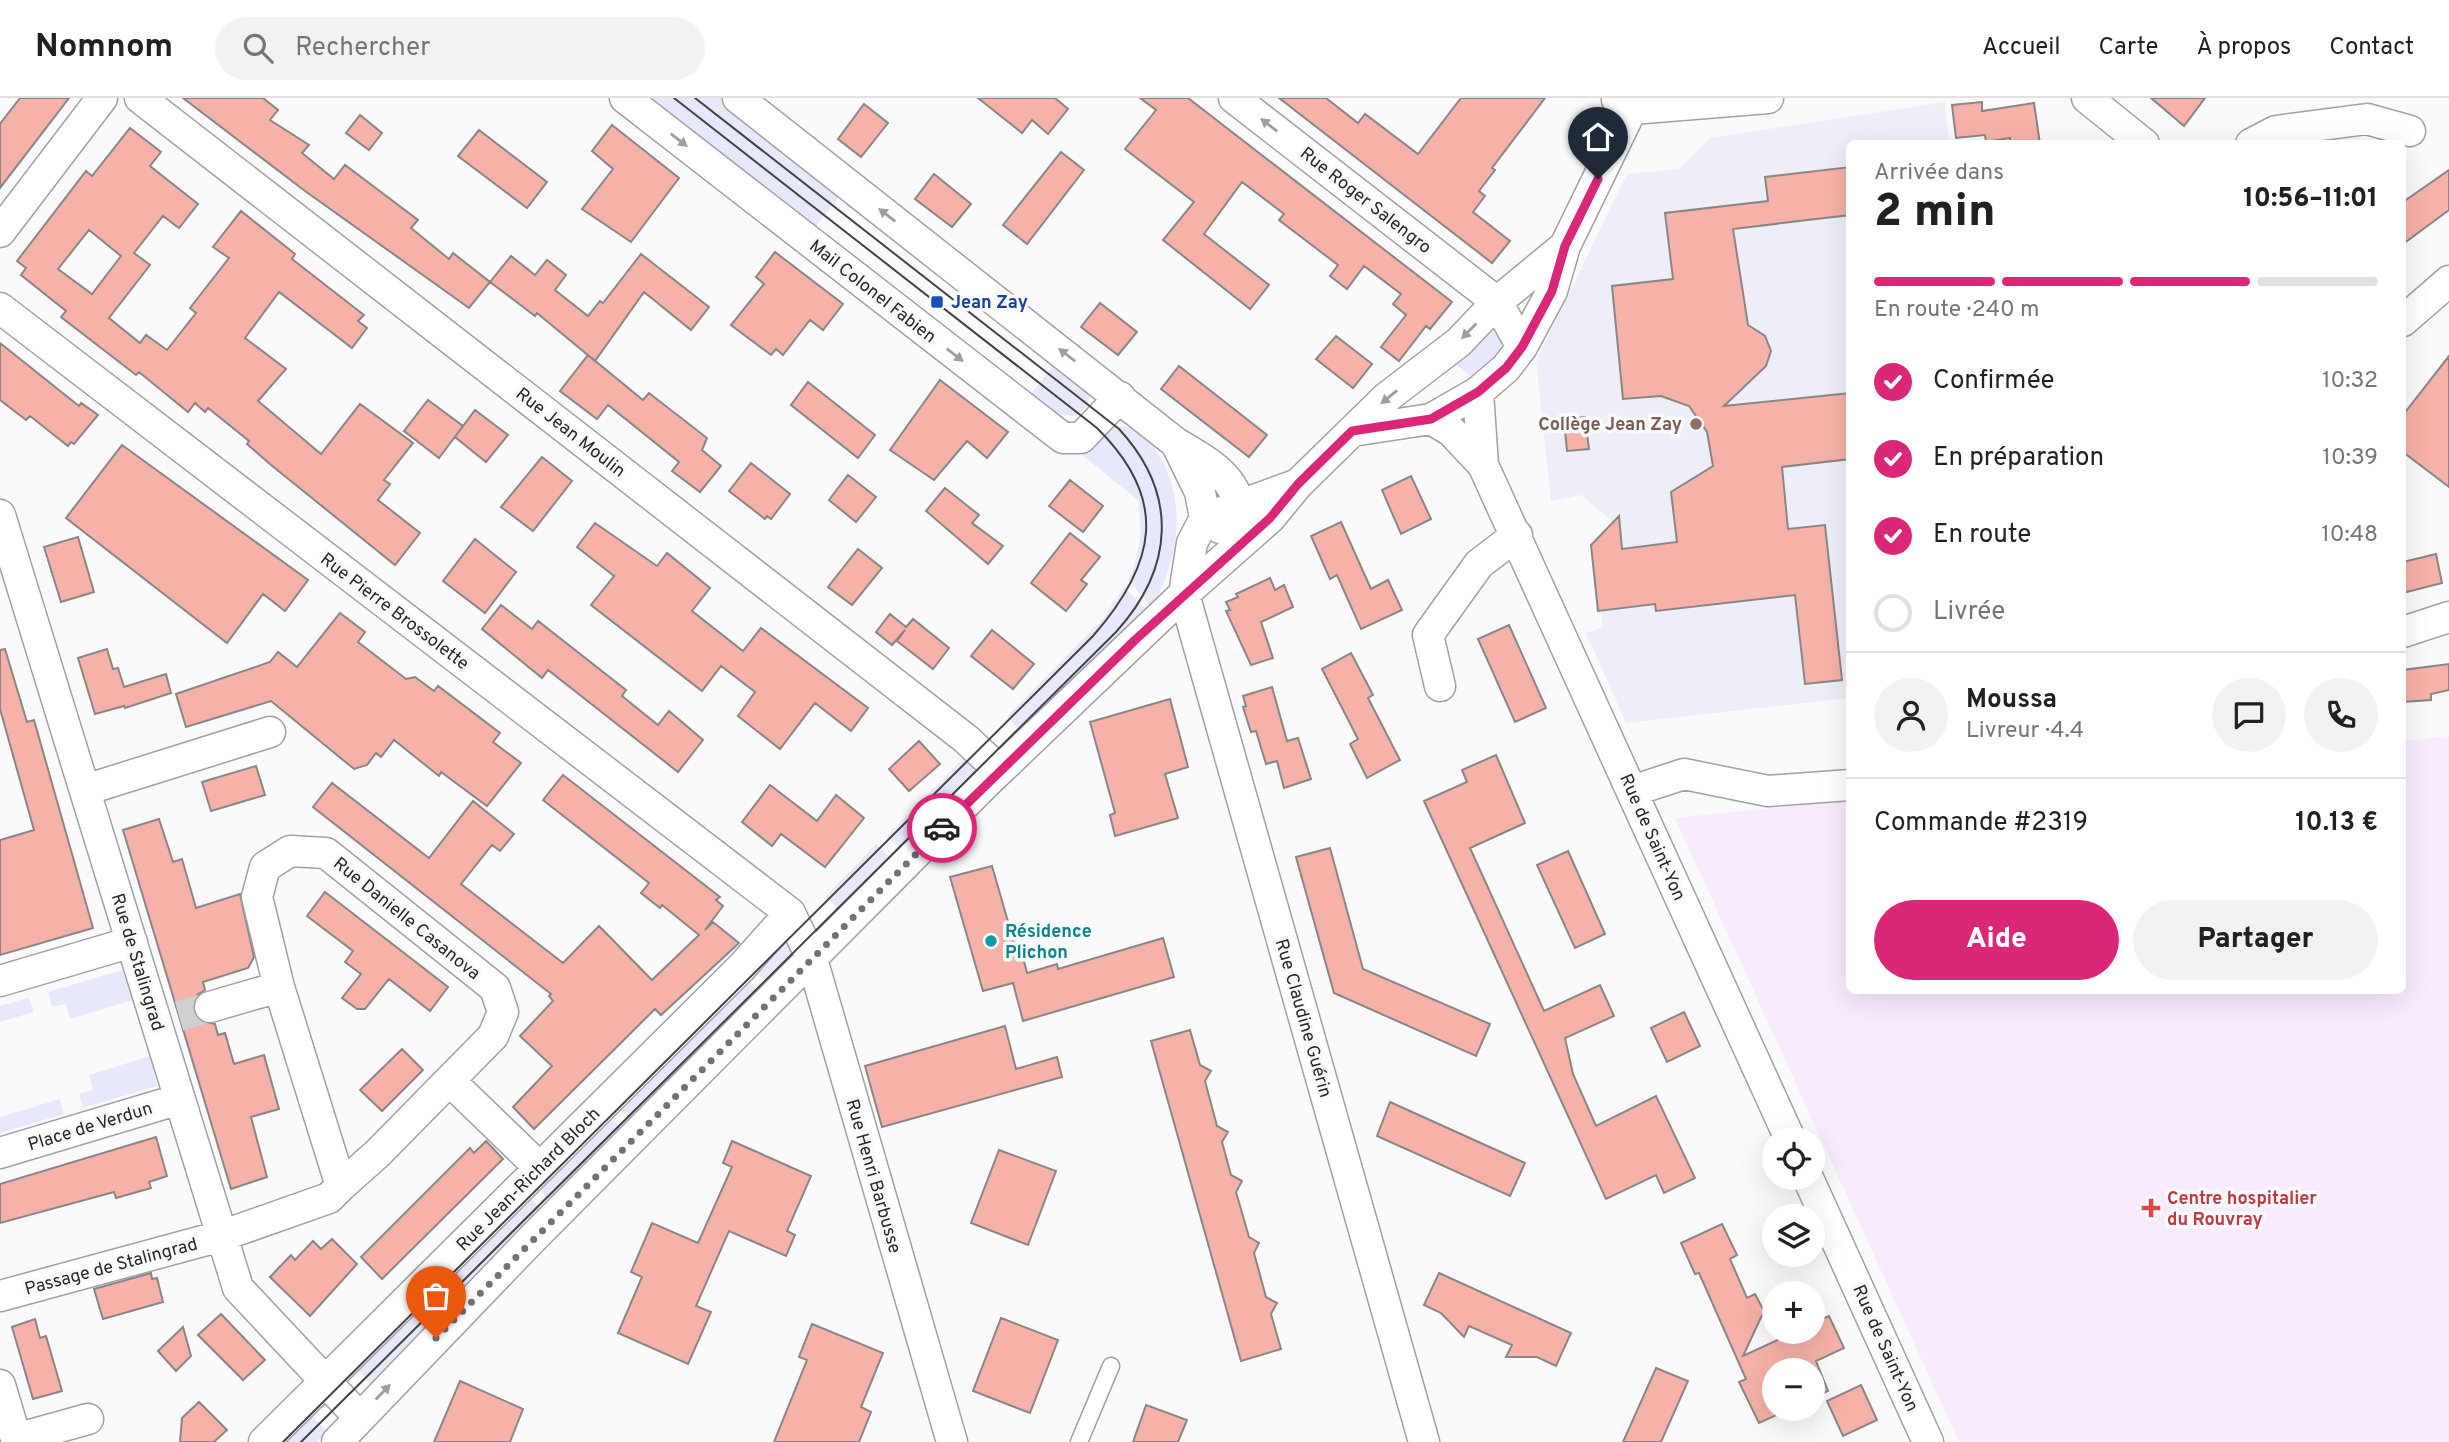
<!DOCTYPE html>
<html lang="fr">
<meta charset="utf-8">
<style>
:root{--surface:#fff;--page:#f2f2f2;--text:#202124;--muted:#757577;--line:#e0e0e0;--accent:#db2777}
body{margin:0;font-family:Overpass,sans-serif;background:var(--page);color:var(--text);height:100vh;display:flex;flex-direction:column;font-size:26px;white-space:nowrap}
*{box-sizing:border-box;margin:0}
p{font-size:23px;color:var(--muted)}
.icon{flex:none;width:38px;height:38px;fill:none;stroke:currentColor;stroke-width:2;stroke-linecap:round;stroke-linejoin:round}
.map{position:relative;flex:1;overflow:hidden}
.drawer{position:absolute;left:1846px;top:42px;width:560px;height:854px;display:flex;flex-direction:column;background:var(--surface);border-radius:10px;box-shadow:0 7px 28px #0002}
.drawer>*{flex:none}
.fabs{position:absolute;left:1762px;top:1029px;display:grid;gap:14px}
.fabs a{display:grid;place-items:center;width:63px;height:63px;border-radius:50%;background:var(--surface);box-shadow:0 7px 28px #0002;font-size:35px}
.pin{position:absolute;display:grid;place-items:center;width:60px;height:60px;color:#fff;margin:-72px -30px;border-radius:50% 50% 50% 0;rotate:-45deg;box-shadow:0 0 7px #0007}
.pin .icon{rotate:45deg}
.courier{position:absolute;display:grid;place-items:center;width:70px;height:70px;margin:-35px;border:5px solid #db2777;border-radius:50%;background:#fff;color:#222;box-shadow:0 2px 9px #0007}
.head em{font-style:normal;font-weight:800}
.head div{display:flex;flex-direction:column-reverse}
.head{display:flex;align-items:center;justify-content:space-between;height:119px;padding:0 28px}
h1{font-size:46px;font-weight:800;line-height:52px}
.bar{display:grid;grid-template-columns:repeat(4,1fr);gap:10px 7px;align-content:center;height:84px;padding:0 28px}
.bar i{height:9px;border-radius:5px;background:var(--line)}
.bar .active{background:var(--accent)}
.bar p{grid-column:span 4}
.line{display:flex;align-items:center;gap:18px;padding:0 28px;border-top:2px solid var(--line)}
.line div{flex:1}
.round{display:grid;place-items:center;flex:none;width:74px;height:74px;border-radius:37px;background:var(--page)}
ol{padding:0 28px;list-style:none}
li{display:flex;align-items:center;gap:21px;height:77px}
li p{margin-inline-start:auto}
li .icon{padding:7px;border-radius:50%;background:var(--accent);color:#fff;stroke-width:4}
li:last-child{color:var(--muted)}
li i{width:38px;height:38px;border:4px solid var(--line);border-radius:50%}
.action{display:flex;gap:14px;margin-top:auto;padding:14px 28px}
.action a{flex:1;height:80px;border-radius:42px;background:var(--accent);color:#fff;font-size:28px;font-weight:800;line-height:80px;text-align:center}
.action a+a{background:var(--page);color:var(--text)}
header{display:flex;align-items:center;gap:42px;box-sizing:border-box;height:98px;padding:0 35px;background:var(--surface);border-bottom:2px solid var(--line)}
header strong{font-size:33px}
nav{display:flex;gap:38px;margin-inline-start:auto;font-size:24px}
.search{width:490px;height:63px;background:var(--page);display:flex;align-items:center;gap:18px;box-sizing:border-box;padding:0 24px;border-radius:38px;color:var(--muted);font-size:26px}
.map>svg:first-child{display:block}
</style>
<header>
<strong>Nomnom</strong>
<div class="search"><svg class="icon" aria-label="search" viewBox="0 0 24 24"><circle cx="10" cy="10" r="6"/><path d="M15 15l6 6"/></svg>Rechercher</div>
<nav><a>Accueil</a><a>Carte</a><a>À propos</a><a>Contact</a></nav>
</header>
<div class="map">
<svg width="2449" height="1344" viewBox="0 0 2449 1344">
<rect width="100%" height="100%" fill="#fafafd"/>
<path fill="#eeeef9" d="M1945,4L1949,45L1850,46V600L1626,625L1586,535L1603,529L1591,448L1613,424L1581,397L1551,403L1536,263L1627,76L1679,71L1710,40Z"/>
<path fill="#f8ebfe" d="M2449,638V1344H1959L1675,720L1850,702V892H2403V643Z"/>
<path fill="#e7e8fb" d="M644,0H730L846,90L814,131Z
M1496,223L1503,245L1490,264L1472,279L1451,263Z
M1061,259L1091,295L1087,308L1077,318L1057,317L1028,299Z
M1125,328C1144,334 1154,346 1163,364C1187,411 1177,464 1152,509L1128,482C1142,456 1142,431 1138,402L1081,356L1109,329Z
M1124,489L1150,516L1026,640L1007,618L1103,521Z
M968,656L981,672L906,757L887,738Z
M876,746L896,765L845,819L826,798Z
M790,832L799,853L773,890L752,869Z
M122,872L133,902L70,921L66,906L52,909L48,894Z
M743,879L764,899L636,1027L615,1007Z
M29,900L34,914L0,924V908Z
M150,958L157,988L83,1010L79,996L93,992L89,977Z
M60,1001L64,1016L0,1035V1019Z
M606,1015L628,1037L555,1108L534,1086Z
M526,1095L546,1117L371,1287L353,1266Z
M306,1313L327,1333L317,1344H276Z"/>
<path fill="#f6b2a9" stroke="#898685" stroke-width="2" fill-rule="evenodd" d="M20,0H69L0,90V26Z
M183,0H263L278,12L270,22L309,47L302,55L334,81L345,67L418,122L411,130L449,161L453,155L490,184L469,210L305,93Z
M978,0H1055L1068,11L1048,36L1032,22L1022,35Z
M1140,0H1188L1452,204L1430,231L1426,228L1399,263L1381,249L1406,217L1393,206L1401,196L1364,168L1347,191L1330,178L1338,167L1279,122L1284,116L1242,84L1204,136L1269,187L1250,211L1163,142L1194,104L1125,51L1156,12Z
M1279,0H1326L1358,25L1365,16L1418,56L1461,0H1545L1492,70L1495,72L1479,93L1485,98L1473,114L1510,143L1492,165Z
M2151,0H2205L2184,28Z
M1982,4V13L2034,5L2040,46H2010V40L1986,44L1985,37L1956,40L1952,7Z
M864,6L888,25L861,59L838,41Z
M360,17L382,35L369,52L346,35Z
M612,27L679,80L631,144L582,111L613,71L592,53Z
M130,30L161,54L150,68L198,106L179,130L163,118L134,155L150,167L109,220L140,245L146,237L167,252L196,215L190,210L229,160L213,149L241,113L295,156L292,161L364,217L358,223L367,230L352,250L279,194L245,240L286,271L258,303L321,356L360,306L413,345L384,382L390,386L378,402L420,435L395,467L271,367L247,346L249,343L208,310L205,314L195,305L188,314L139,274L136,277L61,219L66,213L21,177L26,170L17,163L86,73L92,78ZM89,132L121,158L92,196L58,171Z
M479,32L547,84L527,110L458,58Z
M1061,54L1084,72L1027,146L1003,127Z
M1850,69V117L1733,131L1748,227L1765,238L1771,253L1766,268L1724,308L1850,295V361L1782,369L1788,431L1825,427L1842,582L1805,586L1795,497L1656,513L1655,506L1598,513L1591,447L1619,418L1622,451L1677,444L1671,394L1713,368L1707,334L1689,308L1661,298L1623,301L1612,188L1673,181L1665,115L1768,103L1765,79Z
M2449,72V112L2403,146V104Z
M934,76L971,106L952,129L915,101Z
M775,154L843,206L823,232L810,222L783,257L776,251L771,257L731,227L764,186L756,179Z
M641,156L709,209L691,232L644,194L595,263L537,215L535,218L490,184L511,158L535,177L547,162L566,177L555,192L588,218L600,203L603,205Z
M1100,205L1137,234L1118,257L1081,229Z
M1336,238L1372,266L1353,290L1316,261Z
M0,245L79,308L81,305L98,317L74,346L71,344L68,348L30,318L26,322L0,302Z
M588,257L643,302L649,295L707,340L702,352L721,368L700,394L672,373L679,364L608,307L597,321L560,293Z
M2449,258V389L2403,354V317Z
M1179,268L1267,337L1249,359L1161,291Z
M940,282L1008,334L987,360L967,343L934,382L890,352Z
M808,284L875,337L858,360L791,307Z
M428,302L463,328L439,360L404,333Z
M475,312L508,337L486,364L455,339Z
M1585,319L1589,351L1567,353L1564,322Z
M122,347L308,482L285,513L263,496L227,545L66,420Z
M542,359L572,383L533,433L501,409Z
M751,365L790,396L771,421L767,418L765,421L729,393Z
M848,377L876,399L856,424L829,402Z
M1411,378L1431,421L1401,436L1382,392Z
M1070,382L1103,408L1083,434L1049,408Z
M945,390L979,417L972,425L1003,448L988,466L926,413Z
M1341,424L1371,491L1388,482L1402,512L1361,531L1337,477L1330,481L1311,438Z
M595,425L657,468L667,455L710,490L692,513L743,553L761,530L868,610L851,633L815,605L780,651L738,618L755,594L721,568L702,593L591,507L614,478L577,449Z
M1070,435L1100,459L1081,482L1087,486L1066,513L1031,485Z
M78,439L94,494L61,504L44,449Z
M475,441L516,474L485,515L443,483Z
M858,451L882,470L852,507L828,489Z
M2436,456L2442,485L2403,495V464Z
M1270,480L1275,492L1284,487L1293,509L1261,524L1273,560L1251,567L1226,513L1230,512L1226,504L1238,499L1236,496Z
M501,507L532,531L538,523L626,592L622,598L658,627L669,613L703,642L678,674L548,572L542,580L482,531Z
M340,515L365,534L358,544L406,581L415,579L434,593L438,588L500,635L493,644L521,665L487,708L441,674L439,678L394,642L381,659L376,655L367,667L354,671L271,603L186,629L176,596L270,564L278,554L297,569Z
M890,516L906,529L913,521L949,550L933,571L897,543L905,532L892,547L876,534Z
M1509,527L1546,610L1515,624L1478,541Z
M992,532L1034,566L1013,591L971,558Z
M5,551L27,624L34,622L93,830L0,857V742L34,732L0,611V552Z
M107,551L113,571L118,570L124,589L166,576L171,595L125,610L124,608L95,616L78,560Z
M1351,555L1373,597L1368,600L1400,662L1367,680L1350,646L1358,641L1322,571Z
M2449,566V592L2431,596V602L2403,604V572Z
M1272,589L1287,643L1298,640L1311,681L1284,690L1277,663L1266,666L1256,633L1251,634L1243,609L1246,608L1243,598Z
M1170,601L1188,669L1165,676L1178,720L1115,738L1110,717L1115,715L1090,624Z
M919,643L940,666L909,693L889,671Z
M1496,657L1525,725L1470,750L1544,913L1600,887L1614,918L1565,940L1573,976L1596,1028L1656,998L1695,1080L1664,1095L1656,1077L1606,1101L1424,703L1467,684L1462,672Z
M256,668L265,697L211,713L202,684Z
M563,677L720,799L716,802L723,808L705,832L713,824L739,845L661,917L655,911L534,1031L513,1009L552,968L520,938L553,903L549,898L551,896L313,709L332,685L429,760L473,703L514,736L500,753L492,747L461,786L563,865L599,828L652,882L699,837L662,807L660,810L641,795L649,785L543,702Z
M770,687L817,723L836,697L864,720L825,769L781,736L772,748L742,724Z
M159,721L173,764L182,761L196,810L240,796L254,859L248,870L203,884L205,892L197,897L193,906L198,922L215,926L218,937L225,935L234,966L264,957L279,1011L251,1019L267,1079L231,1091L123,732Z
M1330,750L1363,871L1490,926L1476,958L1334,895L1296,759Z
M1568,753L1605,836L1575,850L1537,767Z
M992,768L1015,848L1020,847L1027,875L1057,866L1058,871L1163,840L1174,879L1023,923L1013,885L983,893L950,779Z
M325,794L448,889L430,913L389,881L365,911H357L342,900L361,876L345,864L353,853L307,818Z
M1684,914L1700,948L1667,964L1651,930Z
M1005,928L1016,971L1057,959L1062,979L882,1029L865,968Z
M1190,932L1200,967L1211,973L1205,983L1217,1028L1228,1034L1222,1044L1231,1077L1242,1083L1236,1094L1249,1139L1259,1145L1254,1155L1266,1199L1277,1205L1271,1216L1281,1251L1241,1263L1151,943Z
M402,951L423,972L382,1013L360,992Z
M1390,1004L1525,1065L1510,1098L1377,1038Z
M156,1039L167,1078L149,1084L151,1090L116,1100L114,1094L0,1125V1086Z
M486,1043L503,1061L382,1181L361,1159L470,1050L474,1055Z
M732,1043L811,1078L787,1133L795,1137L786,1158L729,1133L696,1208L711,1214L688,1266L618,1235L642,1179L631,1174L652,1125L698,1145L732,1069L723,1065Z
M999,1052L1056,1073L1028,1147L971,1125Z
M1722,1126L1737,1157L1730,1161L1747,1200L1755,1196L1764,1213L1743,1258L1795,1234H1813V1225L1829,1218L1844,1250L1816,1263L1828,1293L1813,1300V1272H1774V1311H1790L1759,1325L1739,1284L1746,1281L1699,1175L1695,1176L1681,1145Z
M332,1141L357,1166L310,1218L270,1179L291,1157L295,1162L313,1143L321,1151Z
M151,1175L152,1181L157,1180L163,1204L103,1221L94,1191Z
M1439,1175L1571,1235L1556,1268L1537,1259H1506L1512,1247L1469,1228L1464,1239L1441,1215L1424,1207Z
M221,1216L265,1262L243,1282L198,1237Z
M1001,1220L1058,1242L1030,1315L973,1293Z
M35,1221L40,1240L46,1238L62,1293L33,1301L12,1229Z
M812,1226L883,1255L861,1309L871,1314L859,1344H774L807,1262L799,1259Z
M183,1229L191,1258L176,1273L158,1253Z
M1656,1270L1688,1283L1661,1344H1623Z
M460,1283L523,1311L510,1344H434Z
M1861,1287L1877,1322L1843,1338L1827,1303Z
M199,1304L227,1332L214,1344H180L182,1320Z
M1146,1307L1187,1322L1178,1344H1133Z"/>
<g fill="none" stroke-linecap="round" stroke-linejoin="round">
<path stroke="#d0d0d3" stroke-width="30" stroke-dasharray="30 15" stroke-linecap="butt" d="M179,918L210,909"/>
<defs>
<path id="service" d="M1079,1344L1111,1268"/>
<path id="minor" d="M140,0L966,641L999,672
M625,0L1063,340H1081L1120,299
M738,0L1176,345C1211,366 1242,381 1241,426
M1234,0L1497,204L1522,249
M2087,0L2144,46
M1617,2L1632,11L1768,0
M2251,46L2276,33L2367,21L2410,33
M0,134L102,0
M0,210L790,815L812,861L952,1344
M2403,223L2449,183
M1478,294L1483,367
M1431,321L1451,333L1483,367L1790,1041
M1352,333L1431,321L1478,294L1506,270L1522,249L1552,193L1565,148L1637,0
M1176,345L1200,394L1205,420L1220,430
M1298,386L1205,420L1192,445L1184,496L1424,1344
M0,417L238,1190L359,1319
M2403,534L2449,519
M1440,588L1428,537L1479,466L1517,437
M85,692L270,634
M1632,693L1684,676L1768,693L1850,687
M290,753L326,755L495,890L503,914L493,938L378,1055L341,1088L279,889L257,799L265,769Z
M0,883L132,844
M210,909L279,889
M450,983L540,1070
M0,1055L180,1001
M1808,1080L1928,1344
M0,1198L221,1138L329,1100L341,1088
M0,1287L17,1344
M16,1341L88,1321
M264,1344L742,869L790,815
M337,1344L532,1141L985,686L1184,496L1270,420L1298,386L1386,300L1459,244L1497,204L1565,148"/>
</defs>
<use href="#service" stroke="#a1a1a4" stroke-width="19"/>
<use href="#minor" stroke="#a1a1a4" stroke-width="33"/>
<use href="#service" stroke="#fff" stroke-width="16"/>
<use href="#minor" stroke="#fff" stroke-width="30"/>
<path stroke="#434345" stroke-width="2" d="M283,1344L1093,538C1156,466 1170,402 1097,330L674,0
M301,1344L1116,534C1174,470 1179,396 1119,331L695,0"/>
</g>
<defs><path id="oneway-solid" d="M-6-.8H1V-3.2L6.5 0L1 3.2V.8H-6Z" transform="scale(1.75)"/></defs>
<g fill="#9e9e9f">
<use href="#oneway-solid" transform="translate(1269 27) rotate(-142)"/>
<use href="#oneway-solid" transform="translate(679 42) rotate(38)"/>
<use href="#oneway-solid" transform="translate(887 117) rotate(-142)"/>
<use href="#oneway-solid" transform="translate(1469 233) rotate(134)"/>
<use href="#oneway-solid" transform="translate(955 257) rotate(38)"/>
<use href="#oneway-solid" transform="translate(1067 257) rotate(-142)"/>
<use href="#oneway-solid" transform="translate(1389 299) rotate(141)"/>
<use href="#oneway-solid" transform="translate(383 1294) rotate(-46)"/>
</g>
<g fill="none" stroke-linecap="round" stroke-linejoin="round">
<path stroke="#727274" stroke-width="7" stroke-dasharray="0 12.6" d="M436,1240L942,730"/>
<path stroke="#db2777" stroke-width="9" d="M942,730L1135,542L1270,420L1298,386L1352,333L1431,321L1478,294L1506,270L1522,249L1552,193L1565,148L1598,81"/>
</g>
<rect fill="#1a4fb4" stroke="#fafafd" stroke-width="2.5" x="930" y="197" width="14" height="14" rx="3.5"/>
<circle fill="#8d6e63" stroke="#fafafd" stroke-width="2.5" cx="1696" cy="326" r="7"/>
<circle fill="#0f9aa8" stroke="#fafafd" stroke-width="2.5" cx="991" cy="843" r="7"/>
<path fill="#e0444e" stroke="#fafafd" stroke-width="2.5" d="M2147.5 1099.5h7v7h7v7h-7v7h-7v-7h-7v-7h7z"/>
<g text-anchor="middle" stroke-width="7" stroke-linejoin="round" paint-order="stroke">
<g font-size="18" fill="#28282a" stroke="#fafafd">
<text transform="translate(1366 102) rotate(38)" y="6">Rue Roger Salengro</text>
<text transform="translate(873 193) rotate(38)" y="6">Mail Colonel Fabien</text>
<text transform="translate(571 334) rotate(38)" y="6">Rue Jean Moulin</text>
<text transform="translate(395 513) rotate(37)" y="6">Rue Pierre Brossolette</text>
<text transform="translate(1653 739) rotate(66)" y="6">Rue de Saint-Yon</text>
<text transform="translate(407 820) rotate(39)" y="6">Rue Danielle Casanova</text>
<text transform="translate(138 864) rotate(73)" y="6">Rue de Stalingrad</text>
<text transform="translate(1304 920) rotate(74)" y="6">Rue Claudine Guérin</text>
<text transform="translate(90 1028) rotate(-17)" y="6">Place de Verdun</text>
<text transform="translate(874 1078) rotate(74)" y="6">Rue Henri Barbusse</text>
<text transform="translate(528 1081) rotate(-45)" y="6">Rue Jean-Richard Bloch</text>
<text transform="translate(111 1168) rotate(-15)" y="6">Passage de Stalingrad</text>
<text transform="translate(1886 1250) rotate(66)" y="6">Rue de Saint-Yon</text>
</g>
<g font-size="18" font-weight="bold" fill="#164399" stroke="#fafafd" text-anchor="start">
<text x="951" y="210">Jean Zay</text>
</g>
<g font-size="18" font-weight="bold" fill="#785e54" stroke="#fafafd" text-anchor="end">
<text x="1682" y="332">Collège Jean Zay</text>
</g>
<g font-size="18" font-weight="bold" fill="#0d838f" stroke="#fafafd" text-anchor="start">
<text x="1005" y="839">Résidence<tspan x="1005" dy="21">Plichon</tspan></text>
</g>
<g font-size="18" font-weight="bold" fill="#be3a42" stroke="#fafafd" text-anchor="start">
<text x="2167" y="1106">Centre hospitalier<tspan x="2167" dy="21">du Rouvray</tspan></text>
</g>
</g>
</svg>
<div class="fabs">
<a><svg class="icon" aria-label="locate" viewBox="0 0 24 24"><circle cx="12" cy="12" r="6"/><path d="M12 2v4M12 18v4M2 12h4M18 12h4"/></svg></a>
<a><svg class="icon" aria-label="layers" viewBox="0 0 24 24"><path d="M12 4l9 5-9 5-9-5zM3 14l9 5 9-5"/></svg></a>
<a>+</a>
<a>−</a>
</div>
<div class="pin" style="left:436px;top:1240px;background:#ea580c"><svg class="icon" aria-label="bag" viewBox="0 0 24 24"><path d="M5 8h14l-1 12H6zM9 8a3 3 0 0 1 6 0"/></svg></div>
<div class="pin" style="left:1598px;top:81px;background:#1f2937"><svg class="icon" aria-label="home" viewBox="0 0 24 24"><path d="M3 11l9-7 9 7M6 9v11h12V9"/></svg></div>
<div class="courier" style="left:942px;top:730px"><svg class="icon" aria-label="car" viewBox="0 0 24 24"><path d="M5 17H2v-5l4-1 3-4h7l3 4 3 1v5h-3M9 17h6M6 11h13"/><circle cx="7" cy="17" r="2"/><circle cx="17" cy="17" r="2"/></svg></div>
<section class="drawer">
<div class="head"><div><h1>2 min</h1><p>Arrivée dans</p></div><em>10:56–11:01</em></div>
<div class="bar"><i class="active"></i><i class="active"></i><i class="active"></i><i></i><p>En route · 240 m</p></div>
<ol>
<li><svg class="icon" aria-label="check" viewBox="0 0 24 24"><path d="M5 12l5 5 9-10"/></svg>Confirmée<p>10:32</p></li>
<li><svg class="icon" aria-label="check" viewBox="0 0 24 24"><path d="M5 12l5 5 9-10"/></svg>En préparation<p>10:39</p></li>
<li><svg class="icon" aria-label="check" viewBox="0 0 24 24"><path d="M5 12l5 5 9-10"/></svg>En route<p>10:48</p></li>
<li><i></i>Livrée</li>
</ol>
<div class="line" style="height:126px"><a class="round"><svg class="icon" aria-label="person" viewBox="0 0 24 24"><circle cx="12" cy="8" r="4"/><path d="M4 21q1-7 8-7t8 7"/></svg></a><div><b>Moussa</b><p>Livreur · 4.4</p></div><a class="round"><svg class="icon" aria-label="chat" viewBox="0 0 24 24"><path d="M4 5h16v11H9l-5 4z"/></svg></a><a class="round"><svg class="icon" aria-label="phone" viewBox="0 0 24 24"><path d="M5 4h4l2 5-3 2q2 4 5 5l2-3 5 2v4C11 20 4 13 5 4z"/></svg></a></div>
<div class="line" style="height:91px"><div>Commande #2319</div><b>10.13 €</b></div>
<div class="action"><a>Aide</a><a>Partager</a></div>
</section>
</div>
